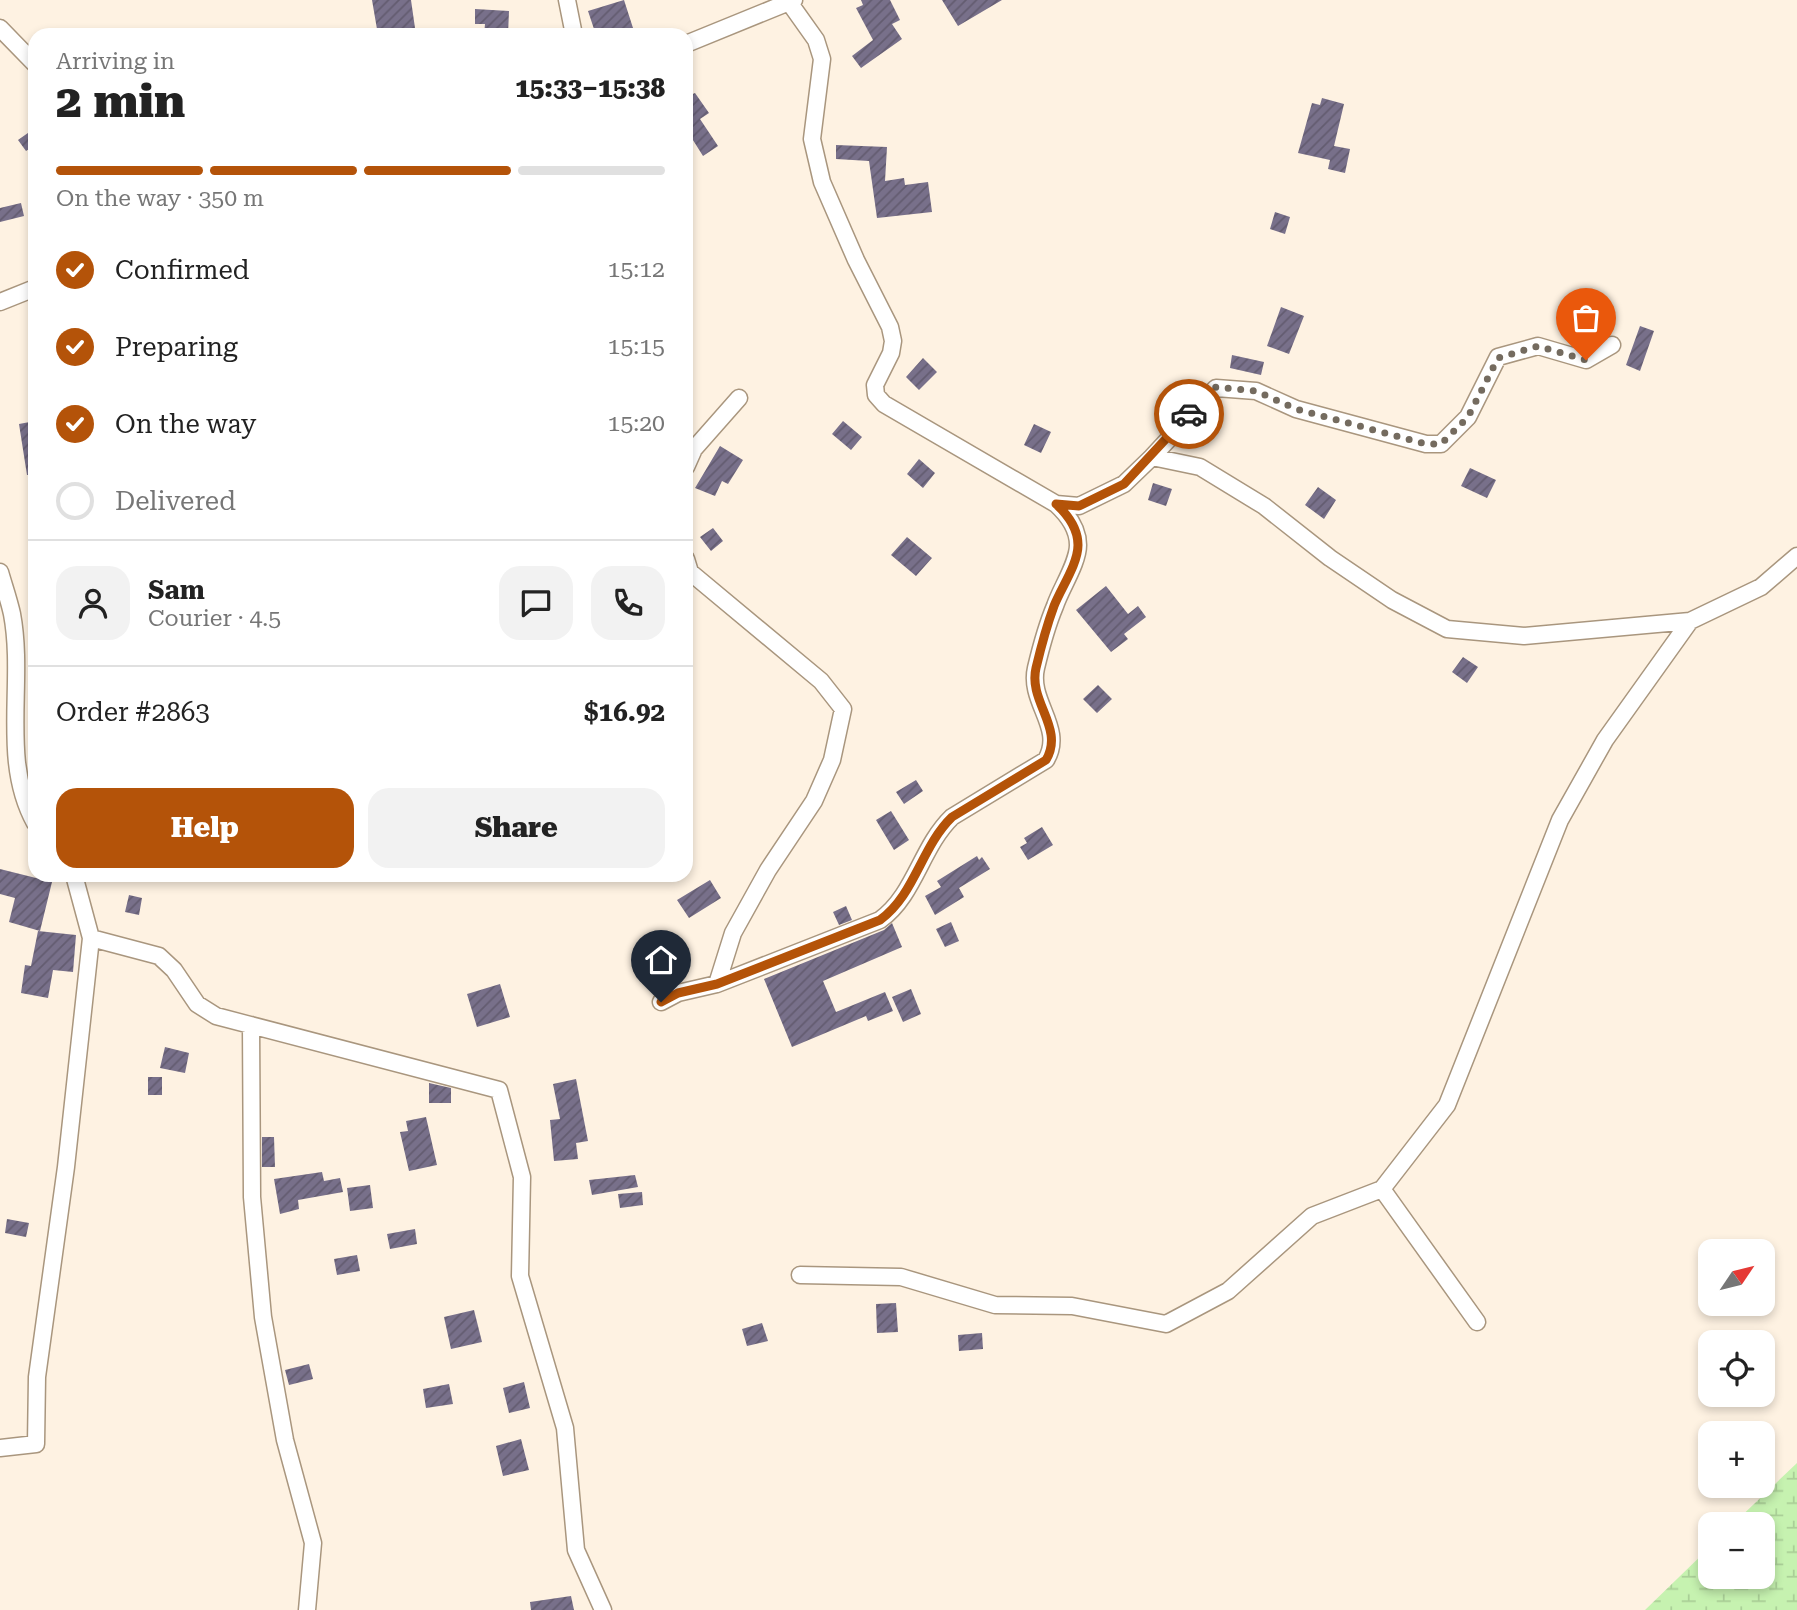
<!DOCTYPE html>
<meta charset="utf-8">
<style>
:root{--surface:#fff;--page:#f2f2f2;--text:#222;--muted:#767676;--line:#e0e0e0;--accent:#b45309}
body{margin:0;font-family:"Roboto Serif",serif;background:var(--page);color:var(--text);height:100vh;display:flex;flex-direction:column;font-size:26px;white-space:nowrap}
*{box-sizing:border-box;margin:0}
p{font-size:23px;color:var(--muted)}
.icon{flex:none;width:38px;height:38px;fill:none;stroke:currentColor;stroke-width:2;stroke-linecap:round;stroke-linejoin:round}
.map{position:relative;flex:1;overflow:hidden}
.drawer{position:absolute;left:28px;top:28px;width:665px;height:854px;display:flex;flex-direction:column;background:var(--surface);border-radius:21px;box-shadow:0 4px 10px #0003}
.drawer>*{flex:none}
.needle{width:46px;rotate:55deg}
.fabs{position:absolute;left:1698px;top:1239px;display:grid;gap:14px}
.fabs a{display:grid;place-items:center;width:77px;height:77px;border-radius:14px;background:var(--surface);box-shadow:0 4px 10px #0003;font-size:35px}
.pin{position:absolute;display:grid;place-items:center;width:60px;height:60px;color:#fff;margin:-72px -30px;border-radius:50% 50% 50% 0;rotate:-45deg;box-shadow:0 0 7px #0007}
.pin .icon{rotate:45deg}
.courier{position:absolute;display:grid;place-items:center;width:70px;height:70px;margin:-35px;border:5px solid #b45309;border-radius:50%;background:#fff;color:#222;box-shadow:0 2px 9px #0007}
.headline em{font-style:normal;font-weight:800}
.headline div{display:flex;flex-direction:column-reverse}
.headline{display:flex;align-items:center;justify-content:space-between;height:119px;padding:0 28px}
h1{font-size:46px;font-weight:800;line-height:52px}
.bar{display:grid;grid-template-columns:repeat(4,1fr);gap:10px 7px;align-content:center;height:84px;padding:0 28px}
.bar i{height:9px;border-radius:5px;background:var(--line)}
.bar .current{background:var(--accent)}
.bar p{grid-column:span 4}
.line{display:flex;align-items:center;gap:18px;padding:0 28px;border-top:2px solid var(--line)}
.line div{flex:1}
.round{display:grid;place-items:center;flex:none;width:74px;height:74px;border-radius:21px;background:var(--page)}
ol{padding:0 28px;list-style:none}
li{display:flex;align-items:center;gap:21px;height:77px}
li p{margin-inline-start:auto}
li .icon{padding:7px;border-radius:50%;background:var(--accent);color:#fff;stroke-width:4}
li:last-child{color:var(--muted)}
li i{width:38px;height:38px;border:4px solid var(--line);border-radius:50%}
.action{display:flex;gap:14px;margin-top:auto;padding:14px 28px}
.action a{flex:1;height:80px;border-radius:21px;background:var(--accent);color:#fff;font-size:28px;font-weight:800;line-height:80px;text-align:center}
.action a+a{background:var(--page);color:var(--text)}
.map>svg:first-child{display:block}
</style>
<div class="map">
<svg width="1797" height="1610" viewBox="0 0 1797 1610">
<defs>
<pattern id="wetland-marsh" width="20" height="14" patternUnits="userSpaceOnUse" patternTransform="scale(1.75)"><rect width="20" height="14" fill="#c6f2b0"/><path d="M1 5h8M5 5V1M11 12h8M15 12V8" fill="none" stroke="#aacf97"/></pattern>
<pattern id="building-hatch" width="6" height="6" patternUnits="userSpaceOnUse" patternTransform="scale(1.75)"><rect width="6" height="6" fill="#78708a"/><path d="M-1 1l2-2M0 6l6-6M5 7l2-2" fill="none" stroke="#635c70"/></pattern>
</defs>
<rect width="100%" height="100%" fill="#fef2e2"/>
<path fill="url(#wetland-marsh)" d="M1797,1463V1610H1645L1710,1547V1577H1762V1524H1733Z"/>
<path fill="url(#building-hatch)" d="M372,0H411L416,35H378Z
M624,0L633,28L613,35H596L588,11Z
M861,0H890L900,20L892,24L902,39L861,68L852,56L873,40L856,8L863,5Z
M942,0H1002L958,26Z
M475,9L509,11L508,35H484L485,24H475Z
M695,93L709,113L700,119L718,146L703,156L686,129V97Z
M1322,98L1344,104L1334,146L1350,149L1345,173L1328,169L1330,160L1298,153L1312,103L1320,105Z
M35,128V145L26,151L18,140Z
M836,145L887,147L885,181L904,178L905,185L928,182L932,212L877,218L869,161L836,159Z
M21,203L24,216L0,222V208Z
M1275,212L1290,217L1285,234L1270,229Z
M1281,307L1304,316L1289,354L1267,346Z
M1640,326L1654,331L1640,371L1626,365Z
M1232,355L1264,362L1261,375L1230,368Z
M923,358L937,372L919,390L906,377Z
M35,421V475H27L19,424Z
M843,421L862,437L851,450L832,434Z
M1034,424L1051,432L1041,453L1024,445Z
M720,446L743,460L728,484L722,481L715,496L695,488Z
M919,459L935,473L923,488L907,474Z
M1470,468L1496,480L1487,498L1461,486Z
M1153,483L1172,489L1166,506L1148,500Z
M1318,487L1336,500L1324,519L1305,505Z
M713,528L723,541L711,551L700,537Z
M907,537L932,558L916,576L891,555Z
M1106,586L1128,614L1138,606L1146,617L1124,634L1128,639L1111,652L1076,610Z
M1463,657L1478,667L1467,683L1452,672Z
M1098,685L1112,699L1097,713L1083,699Z
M916,780L923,791L904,804L896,792Z
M891,811L909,840L894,850L876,820Z
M1042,827L1053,845L1028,860L1020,847L1027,843L1024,838Z
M977,856L979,860L982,857L990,869L959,888L964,897L935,915L925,896L941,887L937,881Z
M0,869L52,882L40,931L9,922L15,898L0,894Z
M710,880L721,898L689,918L677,900Z
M129,895L142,898L139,915L125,912Z
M846,906L852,920L839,925L833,912Z
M951,922L959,941L945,947L936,929Z
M892,923L902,947L823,981L836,1012L885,992L893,1011L868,1021L866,1016L792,1047L764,979L884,930Z
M38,931L76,935L73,972L53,970L48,998L21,993L25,965L31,966Z
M500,984L510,1017L477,1027L467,994Z
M911,989L921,1014L903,1022L892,997Z
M165,1047L189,1053L185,1073L160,1068Z
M148,1077H162V1095H148Z
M576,1079L588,1141L576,1143L578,1159L554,1161L550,1120L560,1119L553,1084Z
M429,1083L451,1088V1103H429Z
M426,1117L437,1165L409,1171L400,1132L408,1131L406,1121Z
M262,1137H274L275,1167H262Z
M322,1172L324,1181L340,1178L343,1192L298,1200L299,1209L280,1214L274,1179Z
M635,1175L638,1187L592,1195L589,1180Z
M370,1185L373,1208L350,1211L347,1188Z
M642,1192L643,1205L620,1208L618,1194Z
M7,1219L29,1223L26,1237L5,1233Z
M415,1229L417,1244L390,1249L387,1234Z
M357,1255L360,1271L337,1275L334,1259Z
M896,1303L898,1332L877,1333L876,1304Z
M474,1310L482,1342L451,1349L444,1317Z
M762,1323L768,1341L747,1346L742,1329Z
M982,1333L983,1349L959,1351L958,1335Z
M309,1364L313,1379L289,1385L285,1370Z
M524,1382L530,1408L509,1413L503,1388Z
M449,1384L453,1404L426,1408L423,1389Z
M521,1439L529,1470L503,1476L496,1446Z
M571,1596L574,1610H531L530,1602Z"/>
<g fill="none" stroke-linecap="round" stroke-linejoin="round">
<defs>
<path id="street" d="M567,0L574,35
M0,28L35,64
M686,44L794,0
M0,302L35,288
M1152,457L1216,388L1256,391L1296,409L1426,444H1441L1468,417L1498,357L1538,346L1586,360L1612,345
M686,467L694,449L739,398
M1056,504L1079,506L1124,484L1152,457L1200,467L1264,506L1330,558L1392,600L1447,629L1524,636L1690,621L1761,587L1797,556
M0,572C4,586 9,600 12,614C25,683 0,760 35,823
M74,875L91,938L159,956L174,970L197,1004L216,1016L499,1090L522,1177L520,1276L565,1428L576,1550L603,1610
M717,984L880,920C915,895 921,847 952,817L1046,760C1065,728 1028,702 1036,668C1041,647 1047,625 1055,606C1061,588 1078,563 1078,545C1078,528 1068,515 1056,504L884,404L876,395L875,385L891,353L893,341L890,327L856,260L822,182L812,139L822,59L816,40L789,2
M661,1002L678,993L717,984L733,933L768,870L814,801L832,760L843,709L821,681L690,572L686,559
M251,1025L252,1197L263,1317L285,1440L313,1543L307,1610
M1382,1189L1447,1105L1560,820L1605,740L1690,621
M800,1275L901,1277L995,1305L1072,1306L1166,1324L1228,1291L1312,1216L1382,1189L1477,1322
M0,1448L36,1444L37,1377L66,1167L91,938"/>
</defs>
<use href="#street" stroke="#a9967e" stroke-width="19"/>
<use href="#street" stroke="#fff" stroke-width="16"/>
</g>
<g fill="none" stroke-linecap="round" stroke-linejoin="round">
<path stroke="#746b5f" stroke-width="7" stroke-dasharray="0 12.6" d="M1189,414L1216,387L1256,391L1296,409L1426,444H1441L1468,417L1498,358L1538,346L1586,360"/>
<path stroke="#b45309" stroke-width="9" d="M661,1002L678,993L717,984L880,920C915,895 921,847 952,817L1046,760C1065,728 1028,702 1036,668C1041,647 1047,625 1054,606C1061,588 1078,564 1078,545C1078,528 1068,515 1056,504L1079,506L1124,484L1189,414"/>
</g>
</svg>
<div class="fabs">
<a><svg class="needle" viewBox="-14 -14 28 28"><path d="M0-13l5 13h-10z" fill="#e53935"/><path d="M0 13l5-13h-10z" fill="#767676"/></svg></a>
<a><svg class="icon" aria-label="locate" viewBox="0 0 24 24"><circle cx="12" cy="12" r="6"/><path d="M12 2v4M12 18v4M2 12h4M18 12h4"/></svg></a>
<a>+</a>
<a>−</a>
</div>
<div class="pin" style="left:1586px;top:360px;background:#ea580c"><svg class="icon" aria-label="bag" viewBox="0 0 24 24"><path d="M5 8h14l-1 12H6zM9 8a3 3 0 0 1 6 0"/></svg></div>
<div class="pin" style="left:661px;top:1002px;background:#1f2937"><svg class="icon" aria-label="home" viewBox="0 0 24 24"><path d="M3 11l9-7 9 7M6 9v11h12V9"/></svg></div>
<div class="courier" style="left:1189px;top:414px"><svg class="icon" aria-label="car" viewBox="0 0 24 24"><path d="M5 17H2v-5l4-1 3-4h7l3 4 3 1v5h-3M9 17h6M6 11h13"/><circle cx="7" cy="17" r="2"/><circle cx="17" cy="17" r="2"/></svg></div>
<section class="drawer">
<div class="headline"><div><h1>2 min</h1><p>Arriving in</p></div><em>15:33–15:38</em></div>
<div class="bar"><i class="current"></i><i class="current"></i><i class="current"></i><i></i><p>On the way · 350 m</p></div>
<ol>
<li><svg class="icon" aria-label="check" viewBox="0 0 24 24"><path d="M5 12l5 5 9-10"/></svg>Confirmed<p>15:12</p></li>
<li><svg class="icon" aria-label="check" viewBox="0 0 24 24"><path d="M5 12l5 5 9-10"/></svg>Preparing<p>15:15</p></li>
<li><svg class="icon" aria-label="check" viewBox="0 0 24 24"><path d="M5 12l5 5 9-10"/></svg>On the way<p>15:20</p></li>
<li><i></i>Delivered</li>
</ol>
<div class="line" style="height:126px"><a class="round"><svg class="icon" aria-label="person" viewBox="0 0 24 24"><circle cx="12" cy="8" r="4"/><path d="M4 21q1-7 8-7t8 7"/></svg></a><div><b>Sam</b><p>Courier · 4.5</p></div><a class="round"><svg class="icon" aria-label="chat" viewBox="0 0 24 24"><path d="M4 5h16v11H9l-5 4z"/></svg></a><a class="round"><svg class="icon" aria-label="phone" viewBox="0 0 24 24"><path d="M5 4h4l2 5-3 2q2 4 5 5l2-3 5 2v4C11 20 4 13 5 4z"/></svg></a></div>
<div class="line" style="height:91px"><div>Order #2863</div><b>$16.92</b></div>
<div class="action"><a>Help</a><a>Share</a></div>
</section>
</div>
